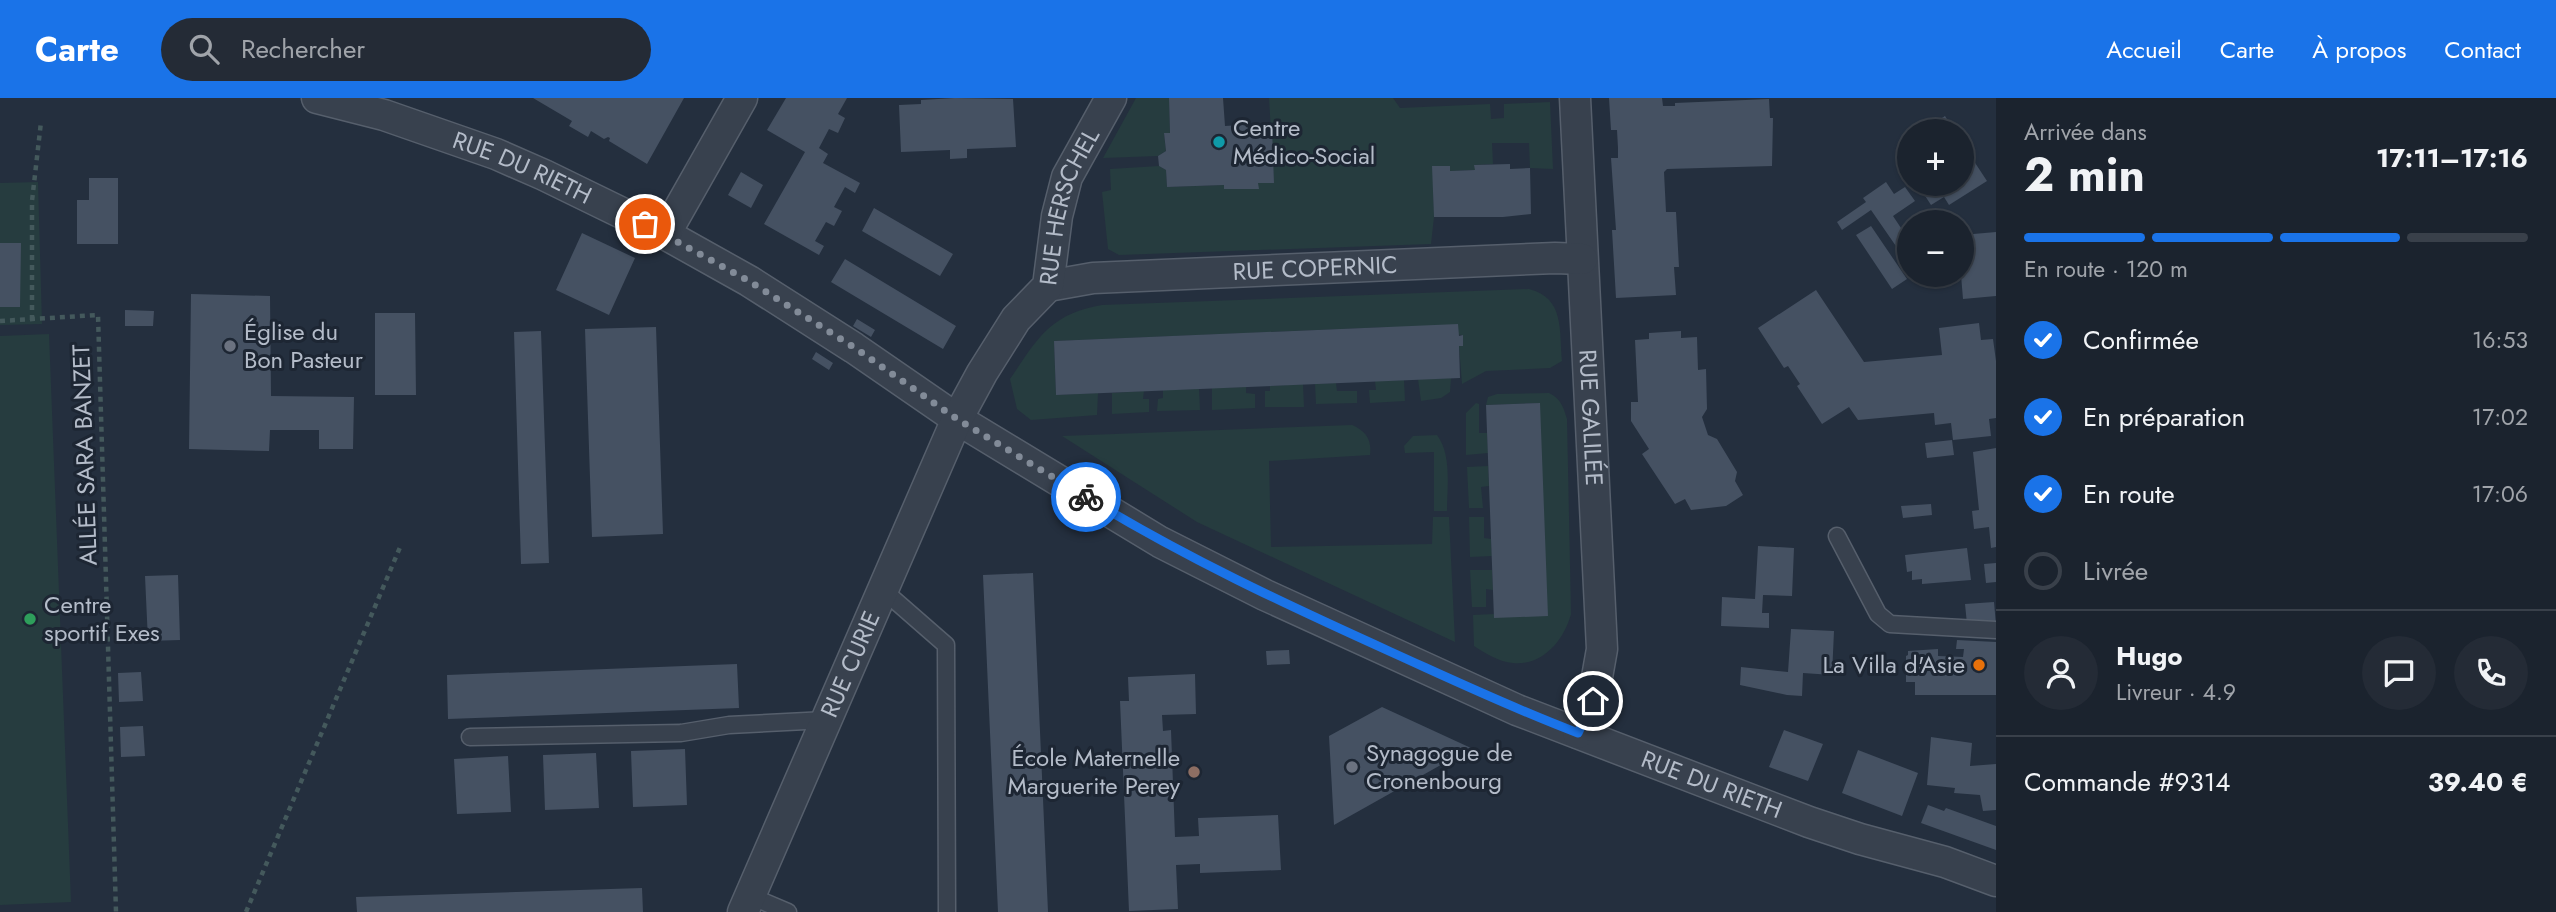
<!DOCTYPE html>
<html lang="fr">
<meta charset="utf-8">
<style>
:root{--surface:#1b232e;--page:#242b36;--text:#f1f3f6;--muted:#a0a4aa;--line:#39404a;--accent:#1a73e8}
body{margin:0;font-family:Jost,sans-serif;background:var(--page);color:var(--text);height:100vh;display:flex;flex-direction:column;font-size:26px;white-space:nowrap}
*{box-sizing:border-box;margin:0}
p{font-size:23px;color:var(--muted)}
.icon{flex:none;width:38px;height:38px;fill:none;stroke:currentColor;stroke-width:2;stroke-linecap:round;stroke-linejoin:round}
.map{position:relative;flex:1;overflow:hidden}
.details{display:flex;flex-direction:column;background:var(--surface);width:560px}
.details>*{flex:none}
.buttons{position:absolute;left:1897px;top:21px;display:grid;gap:14px}
.buttons a{display:grid;place-items:center;width:77px;height:77px;border-radius:50%;background:var(--surface);box-shadow:0 2px 5px #0004,0 0 0 2px var(--line);font-size:35px}
.pin{position:absolute;display:grid;place-items:center;width:60px;height:60px;color:#fff;margin:-30px;border:4px solid #fff;border-radius:50%;box-shadow:0 2px 7px #0007}
.courier{position:absolute;display:grid;place-items:center;width:70px;height:70px;margin:-35px;border:5px solid #1a73e8;border-radius:50%;background:#fff;color:#222;box-shadow:0 2px 9px #0007}
.headline em{font-style:normal;font-weight:700}
.headline div{display:flex;flex-direction:column-reverse}
.headline{display:flex;align-items:center;justify-content:space-between;height:119px;padding:0 28px}
h1{font-size:46px;font-weight:700;line-height:52px}
.bar{display:grid;grid-template-columns:repeat(4,1fr);gap:10px 7px;align-content:center;height:84px;padding:0 28px}
.bar i{height:9px;border-radius:5px;background:var(--line)}
.bar .selected{background:var(--accent)}
.bar p{grid-column:span 4}
.line{display:flex;align-items:center;gap:18px;padding:0 28px;border-top:2px solid var(--line)}
.line div{flex:1}
.round{display:grid;place-items:center;flex:none;width:74px;height:74px;border-radius:37px;background:var(--page)}
ol{padding:0 28px;list-style:none}
li{display:flex;align-items:center;gap:21px;height:77px}
li p{margin-inline-start:auto}
li .icon{padding:7px;border-radius:50%;background:var(--accent);color:#fff;stroke-width:4}
li:last-child{color:var(--muted)}
li i{width:38px;height:38px;border:4px solid var(--line);border-radius:50%}
header{display:flex;align-items:center;gap:42px;box-sizing:border-box;height:98px;padding:0 35px;background:var(--accent);color:#fff}
header strong{font-size:33px}
nav{display:flex;gap:38px;margin-inline-start:auto;font-size:24px}
.search{width:490px;height:63px;background:var(--page);display:flex;align-items:center;gap:18px;box-sizing:border-box;padding:0 24px;border-radius:38px;color:var(--muted);font-size:26px}
main{display:flex;flex:1;min-height:0}
.map>svg:first-child{display:block}
</style>
<header>
<strong>Carte</strong>
<div class="search"><svg class="icon" aria-label="search" viewBox="0 0 24 24"><circle cx="10" cy="10" r="6"/><path d="M15 15l6 6"/></svg>Rechercher</div>
<nav><a>Accueil</a><a>Carte</a><a>À propos</a><a>Contact</a></nav>
</header>
<main>
<div class="map">
<svg width="1996" height="814" viewBox="0 0 1996 814">
<rect width="100%" height="100%" fill="#242f3e"/>
<path fill="#263c3f" d="M1136,0H1169L1170,35L1164,36L1166,53L1158,58L1103,60Z
M1269,0H1393L1400,10L1490,6L1491,21L1504,20V6L1550,4L1553,71L1530,70L1529,45H1492L1493,66L1475,67V72L1450,73L1449,68L1433,69L1434,119L1431,146L1119,157L1108,151L1102,94L1111,92L1110,71L1159,68L1166,72L1167,89L1224,87L1225,91H1258V85H1274Z
M38,84L42,226L0,227V85Z
M1529,191C1565,200 1559,233 1562,263L1550,270L1486,273L1462,286L1459,248L1463,247L1462,237L1390,229L1054,243L1056,297L1098,295L1097,317L1031,322L1017,311L1010,281C1038,240 1050,216 1102,207Z
M49,236L71,804L0,807V238Z
M1451,280L1450,294L1441,300L1421,303L1418,281Z
M1404,282L1405,303L1370,305L1369,292H1376L1375,283Z
M1336,285L1337,293H1357V305L1316,306L1315,286Z
M1303,286L1304,309H1265V293H1270V288Z
M1246,289V295L1255,296V310L1212,312V290Z
M1199,291L1200,312L1157,313L1158,301L1163,300V292Z
M1144,293L1143,301H1149V314L1112,316V295Z
M1549,295C1561,301 1563,308 1567,321L1571,516C1564,542 1543,568 1513,565C1499,564 1485,555 1474,548L1473,517L1494,516L1539,305L1486,307L1488,299L1497,296Z
M1476,305L1479,306V335H1487L1488,355L1466,357V315Z
M1352,327C1366,333 1372,342 1370,357L1269,363L1271,449L1432,446L1433,419H1449L1455,544L1197,424L1062,338Z
M1437,337C1452,357 1447,389 1447,413H1434V354L1405,355L1404,348L1413,338Z
M1488,368L1489,388L1481,389L1483,410H1469L1467,369Z
M1469,419H1484V440L1491,441L1492,458L1470,459Z
M1470,472H1492L1493,492L1486,491V509H1472Z"/>
<path fill="#455162" d="M533,0H684L647,66L609,43L610,40L608,39L604,41L591,33L588,39L569,28L572,23Z
M786,0H847L838,16L845,20L838,35L829,31L819,50L828,56L823,65L860,85L855,95L845,89L834,109L842,113L834,128L826,124L815,143L824,148L819,157L764,126L805,54L767,32Z
M955,0L1013,1L1016,49L967,51V60L950,61V52L901,54L899,7L921,6V2Z
M1169,0H1223L1225,28L1256,26L1257,31L1272,30L1274,85H1258L1259,91H1224V87L1167,89L1166,72L1159,68L1158,58L1166,53L1164,35H1170Z
M1609,0H1662L1663,8H1675V5L1769,1L1770,20H1773L1772,68L1667,71L1664,74L1666,114H1676L1679,169H1674L1676,197L1616,200L1612,132H1616L1611,60H1618V50L1617,32H1611Z
M1945,18L1954,33H1922Z
M1962,45L1987,83L1949,107L1944,99L1931,107L1918,87L1962,86Z
M1510,66V71L1530,70L1531,116L1503,119H1434L1432,68H1450V73L1475,72L1474,67Z
M741,74L763,87L751,110L728,97Z
M89,80H118V146H77V102H89Z
M1886,84L1894,96L1905,89L1915,103L1893,118L1909,142V167L1871,112L1842,132L1837,124L1866,104L1863,100Z
M874,110L953,156L940,178L862,133Z
M1871,128L1907,181L1892,191L1856,137Z
M1996,134V198L1963,201L1961,177L1962,137Z
M582,135L635,160L609,217L556,192Z
M0,145H21L20,209H0Z
M845,161L956,228L943,251L831,184Z
M1816,192L1864,264L1942,257L1939,230L1979,225L1981,242L1993,241L1996,263V320L1989,321L1991,338L1953,342L1951,325L1935,327L1934,315L1858,322L1849,309L1822,326L1797,288L1800,286L1788,268L1784,270L1758,230Z
M191,196L270,198L271,298L354,299L353,351H319V332H270L269,353L189,351Z
M125,212L154,213L153,228H125Z
M375,215H415L416,297H375Z
M857,221L875,232L871,239L853,228Z
M1458,226L1459,238L1463,237V248H1459L1460,280L1056,297L1054,243Z
M656,229L663,436L592,439L585,231Z
M541,233L549,465L521,466L514,234Z
M1681,233V240L1697,239L1698,272L1706,271L1707,311L1702,319L1708,337L1717,341L1737,374L1735,383L1743,397L1726,408L1691,412L1685,401L1675,406L1642,356L1649,351L1631,323V304H1638L1635,242L1649,241V235Z
M816,254L833,265L829,272L812,261Z
M1540,305L1548,518L1494,520L1486,307Z
M1952,342L1954,357L1927,360L1925,345Z
M1996,350V449L1991,450L1989,429L1974,431L1972,413L1979,412L1973,354Z
M1931,406L1932,417L1903,420L1901,408Z
M1758,448L1794,450L1792,498L1763,497L1762,515H1769V530L1721,528L1722,499L1755,501Z
M1967,450L1971,482L1922,486V481L1912,482V473L1907,474L1905,457Z
M1996,465V484L1986,485L1984,466Z
M1033,475L1048,814H998L983,477Z
M178,477L180,542L148,543L145,478Z
M1994,504L1996,527L1967,526L1965,506Z
M1791,531L1834,533L1832,577L1803,575L1802,598L1787,597L1740,587L1741,569L1788,574Z
M1957,542L1996,544V597H1915V584H1906V558L1908,557V553L1938,551V558L1963,559L1964,551H1956Z
M1289,552L1290,566L1267,567L1266,553Z
M737,566L739,610L448,621L447,577Z
M141,574L143,603L119,604L118,575Z
M1195,576L1196,616L1162,617L1163,633L1171,632L1175,739L1199,738L1198,720L1278,717L1281,772L1200,775V766L1176,767L1178,811L1129,813L1120,603H1129L1128,579Z
M1382,609L1471,650L1334,727L1329,638Z
M143,628L145,658L121,659L120,629Z
M1784,632L1823,646L1808,683L1769,669Z
M1931,639L1972,645L1970,668L1996,666V712L1983,713L1980,697L1954,695L1955,690L1927,687Z
M685,651L687,707L633,709L631,653Z
M1858,652L1918,675L1902,718L1842,695Z
M596,655L599,710L545,712L543,657Z
M508,658L511,714L457,716L454,661Z
M1928,707L1944,713L1946,710L1996,728V752L1921,725Z
M642,790L643,814H357L356,799Z"/>
<g fill="none" stroke-linecap="round" stroke-linejoin="round">
<defs>
<path id="service" d="M1837,438L1878,516L1890,526L1996,532
M883,492L946,547L947,814
M470,639L681,635L729,627L826,622
M750,798L788,814"/>
<g id="minor">
<path id="s1" d="M317,0L384,17L496,56L544,77L665,136L749,183L854,250L957,321L1160,444L1265,497L1517,612L1809,724L1860,741L1945,764L1996,783"/>
<path id="s2" d="M1575,0L1602,551L1593,602L1578,635"/>
<path d="M665,136L742,0"/>
<path id="s3" d="M1048,188L1093,180L1555,160L1582,161"/>
<path id="s4" d="M743,814L957,321L982,275L1016,221L1048,188L1057,118L1067,79L1111,0"/>
</g>
</defs>
<use href="#service" stroke="#565f6c" stroke-width="19"/>
<use href="#minor" stroke="#565f6c" stroke-width="33"/>
<path stroke="#44595c" stroke-width="4.5" stroke-dasharray="5 5" stroke-linecap="butt" d="M32,222V103L41,24
M0,223L98,217L116,814
M246,814L401,447"/>
<use href="#service" stroke="#38414e" stroke-width="16"/>
<use href="#minor" stroke="#38414e" stroke-width="30"/>
</g>
<g fill="none" stroke-linecap="round" stroke-linejoin="round">
<path stroke="#828b98" stroke-width="7" stroke-dasharray="0 12.6" d="M645,126L749,183L855,250L957,321L1086,399"/>
<path stroke="#1a73e8" stroke-width="9" d="M1086,399C1184,459 1287,507 1391,554C1453,582 1514,611 1578,635L1593,603"/>
</g>
<circle fill="#0f9aa8" stroke="#1d2633" stroke-width="2.5" cx="1219" cy="44" r="7"/>
<g fill="#6b7280" stroke="#1d2633" stroke-width="2.5">
<circle cx="230" cy="248" r="7"/>
<circle cx="1352" cy="669" r="7"/>
</g>
<circle fill="#2e9e5b" stroke="#1d2633" stroke-width="2.5" cx="30" cy="521" r="7"/>
<circle fill="#e8710a" stroke="#1d2633" stroke-width="2.5" cx="1979" cy="567" r="7"/>
<circle fill="#8d6e63" stroke="#1d2633" stroke-width="2.5" cx="1194" cy="674" r="7"/>
<g text-anchor="middle" stroke-width="6" stroke-linejoin="round" paint-order="stroke">
<g font-size="24" fill="#b4bcc9" stroke="#1d2633" text-anchor="start">
<text x="1233" y="38">Centre<tspan x="1233" dy="28">Médico-Social</tspan></text>
<text x="244" y="242">Église du<tspan x="244" dy="28">Bon Pasteur</tspan></text>
<text x="44" y="515">Centre<tspan x="44" dy="28">sportif Exes</tspan></text>
<text x="1965" y="575" text-anchor="end">La Villa d'Asie</text>
<text x="1366" y="663">Synagogue de<tspan x="1366" dy="28">Cronenbourg</tspan></text>
<text x="1180" y="668" text-anchor="end">École Maternelle<tspan x="1180" dy="28">Marguerite Perey</tspan></text>
</g>
<g font-size="24" fill="#b4bcc9" stroke="#1d2633">
<text dy="8" stroke="none"><textPath href="#s1" startOffset="217">RUE DU RIETH</textPath></text>
<text dy="8" stroke="none"><textPath href="#s4" startOffset="782">RUE HERSCHEL</textPath></text>
<text dy="8" stroke="none"><textPath href="#s3" startOffset="268">RUE COPERNIC</textPath></text>
<text dy="8" stroke="none"><textPath href="#s2" startOffset="320">RUE GALILÉE</textPath></text>
<text transform="translate(85 357) rotate(-92)" y="8">ALLÉE SARA BANZET</text>
<text dy="8" stroke="none"><textPath href="#s4" startOffset="270">RUE CURIE</textPath></text>
<text dy="8" stroke="none"><textPath href="#s1" startOffset="1561">RUE DU RIETH</textPath></text>
</g>
</g>
</svg>
<div class="buttons">
<a>+</a>
<a>−</a>
</div>
<div class="pin" style="left:645px;top:126px;background:#ea580c"><svg class="icon" aria-label="bag" viewBox="0 0 24 24"><path d="M5 8h14l-1 12H6zM9 8a3 3 0 0 1 6 0"/></svg></div>
<div class="pin" style="left:1593px;top:603px;background:#1f2937"><svg class="icon" aria-label="home" viewBox="0 0 24 24"><path d="M3 11l9-7 9 7M6 9v11h12V9"/></svg></div>
<div class="courier" style="left:1086px;top:399px"><svg class="icon" aria-label="bike" viewBox="0 0 24 24"><circle cx="6" cy="16" r="4"/><circle cx="18" cy="16" r="4"/><path d="M6 16l4-8h5l3 8M10 8l3 8H6M13 5h3"/></svg></div>
</div>
<section class="details">
<div class="headline"><div><h1>2 min</h1><p>Arrivée dans</p></div><em>17:11–17:16</em></div>
<div class="bar"><i class="selected"></i><i class="selected"></i><i class="selected"></i><i></i><p>En route · 120 m</p></div>
<ol>
<li><svg class="icon" aria-label="check" viewBox="0 0 24 24"><path d="M5 12l5 5 9-10"/></svg>Confirmée<p>16:53</p></li>
<li><svg class="icon" aria-label="check" viewBox="0 0 24 24"><path d="M5 12l5 5 9-10"/></svg>En préparation<p>17:02</p></li>
<li><svg class="icon" aria-label="check" viewBox="0 0 24 24"><path d="M5 12l5 5 9-10"/></svg>En route<p>17:06</p></li>
<li><i></i>Livrée</li>
</ol>
<div class="line" style="height:126px"><a class="round"><svg class="icon" aria-label="person" viewBox="0 0 24 24"><circle cx="12" cy="8" r="4"/><path d="M4 21q1-7 8-7t8 7"/></svg></a><div><b>Hugo</b><p>Livreur · 4.9</p></div><a class="round"><svg class="icon" aria-label="chat" viewBox="0 0 24 24"><path d="M4 5h16v11H9l-5 4z"/></svg></a><a class="round"><svg class="icon" aria-label="phone" viewBox="0 0 24 24"><path d="M5 4h4l2 5-3 2q2 4 5 5l2-3 5 2v4C11 20 4 13 5 4z"/></svg></a></div>
<div class="line" style="height:91px"><div>Commande #9314</div><b>39.40 €</b></div>
</section>
</main>
